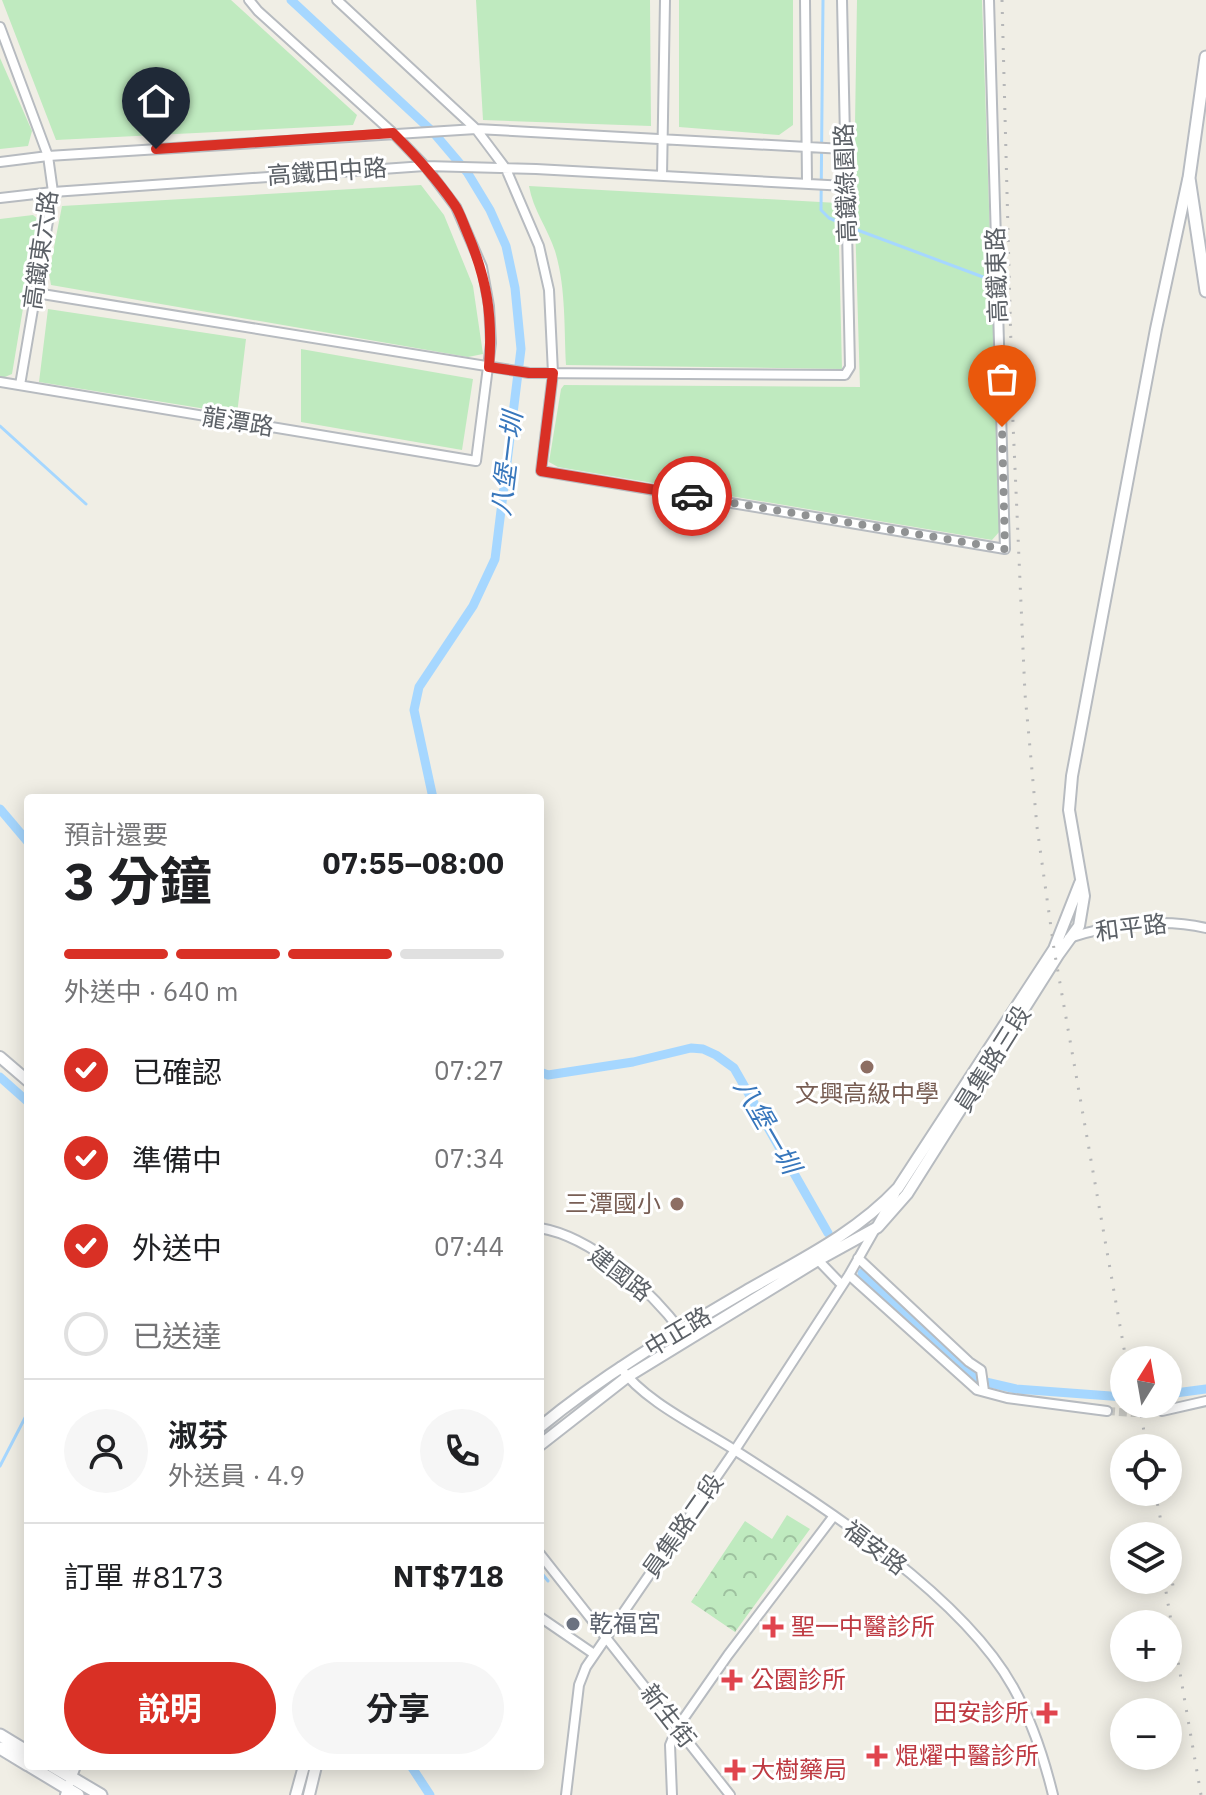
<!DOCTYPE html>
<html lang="zh-TW">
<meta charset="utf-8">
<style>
:root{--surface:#fff;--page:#f6f6f6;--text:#202124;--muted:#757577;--line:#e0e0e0;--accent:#d93025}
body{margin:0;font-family:"IBM Plex Sans","Noto Sans TC",sans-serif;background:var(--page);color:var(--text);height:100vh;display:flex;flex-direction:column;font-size:30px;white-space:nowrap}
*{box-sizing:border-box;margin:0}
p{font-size:26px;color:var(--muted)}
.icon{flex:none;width:44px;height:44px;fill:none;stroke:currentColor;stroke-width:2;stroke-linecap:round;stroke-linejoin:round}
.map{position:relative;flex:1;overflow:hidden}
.side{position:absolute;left:24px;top:794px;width:520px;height:976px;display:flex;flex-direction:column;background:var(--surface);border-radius:8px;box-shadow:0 4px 20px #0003}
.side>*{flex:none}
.needle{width:52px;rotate:11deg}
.buttons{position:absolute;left:1110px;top:1346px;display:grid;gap:16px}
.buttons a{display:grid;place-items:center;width:72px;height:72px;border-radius:50%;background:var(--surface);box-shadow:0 4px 20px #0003;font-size:40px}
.pin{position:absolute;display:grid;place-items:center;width:68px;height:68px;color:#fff;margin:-82px -34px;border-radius:50% 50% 50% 0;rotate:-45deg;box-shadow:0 0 8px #0007}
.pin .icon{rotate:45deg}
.courier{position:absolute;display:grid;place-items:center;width:80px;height:80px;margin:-40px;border:6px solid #d93025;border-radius:50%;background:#fff;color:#222;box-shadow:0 2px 10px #0007}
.head em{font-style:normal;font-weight:700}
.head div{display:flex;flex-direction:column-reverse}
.head{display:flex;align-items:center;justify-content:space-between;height:136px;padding:0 40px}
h1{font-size:52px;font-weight:700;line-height:60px}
.bar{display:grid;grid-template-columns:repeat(4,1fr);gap:12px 8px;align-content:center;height:96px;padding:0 40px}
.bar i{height:10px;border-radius:6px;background:var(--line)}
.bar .active{background:var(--accent)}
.bar p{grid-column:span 4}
.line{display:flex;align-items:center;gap:20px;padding:0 40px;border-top:2px solid var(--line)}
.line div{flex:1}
.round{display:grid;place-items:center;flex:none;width:84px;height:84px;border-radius:42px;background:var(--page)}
ol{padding:0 40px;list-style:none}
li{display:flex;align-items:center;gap:24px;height:88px}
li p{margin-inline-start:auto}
li .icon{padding:8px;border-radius:50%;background:var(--accent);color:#fff;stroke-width:4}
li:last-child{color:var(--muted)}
li i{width:44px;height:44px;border:4px solid var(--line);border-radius:50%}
.action{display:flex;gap:16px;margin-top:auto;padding:16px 40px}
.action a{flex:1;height:92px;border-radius:48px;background:var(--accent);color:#fff;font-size:32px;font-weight:700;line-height:92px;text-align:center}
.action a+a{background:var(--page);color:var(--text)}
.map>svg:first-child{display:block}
</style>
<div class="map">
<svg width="1206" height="1795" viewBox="0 0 1206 1795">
<defs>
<pattern id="forest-crowns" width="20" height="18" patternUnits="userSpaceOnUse" patternTransform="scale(2)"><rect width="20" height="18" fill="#bfeabf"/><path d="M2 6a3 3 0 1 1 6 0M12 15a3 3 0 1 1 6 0" fill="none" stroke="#9ec19f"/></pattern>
</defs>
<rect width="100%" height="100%" fill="#f0eee5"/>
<path fill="#bfeabf" d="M2,0H231L357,115L353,125L56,140Z
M476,0H650L651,126L483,120Z
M679,0H793V125L779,135L679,127Z
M857,0H982L1000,531L992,540L558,467L549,462L561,389L564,385L860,387L854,187Z
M0,58L32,131L28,146L0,149Z
M421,185L444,215L473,286L483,354L468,357L51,285L49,273L62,206Z
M529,186L838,203L842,369L566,365C564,328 566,287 555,251C548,229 533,210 529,186Z
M33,215L38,219L12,374L0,379V219Z
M48,309L246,339L237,414L39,382Z
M301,349L473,379L462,450L301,422Z"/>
<path fill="url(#forest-crowns)" d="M787,1515L810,1529L735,1632L691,1602L745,1521L772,1539Z"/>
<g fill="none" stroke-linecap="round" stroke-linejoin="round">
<path stroke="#a6d7ff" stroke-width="3" d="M823,0L821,210L829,218L852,228L983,277
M0,426L86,504
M0,1466L28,1412
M540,1571L548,1581"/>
<path stroke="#a6d7ff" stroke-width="9" d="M291,0L433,132L467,172L490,210L506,246L515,288L521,349L495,559L473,606L419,687L414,710L433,798
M0,809L28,842
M540,1072L548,1075L633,1062L691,1048L703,1049L716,1055L734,1068L828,1233
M0,1077L28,1102
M862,1273L977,1380L1016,1389L1124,1397
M1168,1394L1206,1389
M411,1766L430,1795"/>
<path stroke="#cbcbc6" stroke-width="8" stroke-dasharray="8 4" stroke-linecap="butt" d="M1107,1411L1134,1413L1162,1411"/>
<defs>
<path id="minor" d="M337,0L476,129L506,169L539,246L549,290L553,373L541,471L1005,549L989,0
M805,0L807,182
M0,27L48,156L53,192L20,385
M0,162L48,156L476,129L844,149
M662,176L665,0
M0,198L53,192L425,166L536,169L846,186
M36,293L529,373L845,375L850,367L842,0
M0,382L476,461L491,343L489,306L482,267L456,207L425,166L393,133L258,11L249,0
M1069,938C1111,924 1164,918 1206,928
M540,1228C593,1237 650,1290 682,1332
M858,1258L969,1362L981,1370L984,1391
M818,1260L842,1285
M849,1275L977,1390L1007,1398L1107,1411
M620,1367C644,1401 697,1426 733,1449C822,1506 961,1594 1013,1687C1032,1721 1044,1758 1053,1795
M1162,1411L1206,1401
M540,1554L730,1795
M540,1617L594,1654
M65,1795L76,1766
M566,1795L579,1685L586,1667L735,1450L849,1275L895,1194
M672,1795L670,1745L677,1728L728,1655L833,1517"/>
<path id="tertiary" d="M0,1057L28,1081
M540,1427C605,1373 678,1331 751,1288C802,1259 857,1232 898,1188L1054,949L1080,883
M540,1445L627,1377L818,1260L878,1227L907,1194L1058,955L1079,926L1084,896L1069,810L1072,776L1156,329L1188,180
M296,1795L304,1766
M309,1795L316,1766"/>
<path id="secondary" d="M1206,57L1189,178L1206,291
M0,1735L28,1752
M0,1748L28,1765
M30,1766L78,1795
M52,1766L101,1795"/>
</defs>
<use href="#minor" stroke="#b7bbc0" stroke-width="12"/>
<use href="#tertiary" stroke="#b7bbc0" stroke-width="14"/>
<use href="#secondary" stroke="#b8bcc2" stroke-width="15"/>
<use href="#minor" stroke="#fff" stroke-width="8"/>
<use href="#tertiary" stroke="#fff" stroke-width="10"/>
<use href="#secondary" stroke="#fff" stroke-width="11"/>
<path stroke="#b6b7b8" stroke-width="3" stroke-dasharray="2 10" stroke-linecap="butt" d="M1002,0L1013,423L1025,694L1030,748L1037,827L1054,949L1126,1360
M1139,1404L1147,1448
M1155,1492L1164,1536
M1168,1560L1174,1591
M1164,1580L1201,1795"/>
</g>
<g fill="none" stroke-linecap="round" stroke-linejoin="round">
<path stroke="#909293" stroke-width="8" stroke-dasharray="0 14.4" d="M692,496L1005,549L1002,427"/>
<path stroke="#d93025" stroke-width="10" d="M156,149L393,133C415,155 436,178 454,204C460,212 463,223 467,232C487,279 493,316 489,367L529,373H553L541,471L692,496"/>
</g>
<g fill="#8d6e63" stroke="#fff" stroke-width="3">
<circle cx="867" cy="1067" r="8"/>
<circle cx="677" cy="1204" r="8"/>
</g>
<circle fill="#6b7280" stroke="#fff" stroke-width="3" cx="573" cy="1624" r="8"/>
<g fill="#e0444e" stroke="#fff" stroke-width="3">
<path d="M769 1615h8v8h8v8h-8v8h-8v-8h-8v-8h8z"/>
<path d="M728 1668h8v8h8v8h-8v8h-8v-8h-8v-8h8z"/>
<path d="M1043 1701h8v8h8v8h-8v8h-8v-8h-8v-8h8z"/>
<path d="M873 1744h8v8h8v8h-8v8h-8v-8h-8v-8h8z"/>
<path d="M731 1758h8v8h8v8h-8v8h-8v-8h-8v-8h8z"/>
</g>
<g text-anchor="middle" stroke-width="6" stroke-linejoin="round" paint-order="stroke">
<g font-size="24" fill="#5c6167" stroke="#fff">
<text transform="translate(327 172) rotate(-4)" y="8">高鐵田中路</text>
<text transform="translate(846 183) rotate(-92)" y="8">高鐵綠園路</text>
<text transform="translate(41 250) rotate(-82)" y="8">高鐵東六路</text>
<text transform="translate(997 275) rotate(-92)" y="8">高鐵東路</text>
<text transform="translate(238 422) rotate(9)" y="8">龍潭路</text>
<text transform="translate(1131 928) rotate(-7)" y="8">和平路</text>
<text transform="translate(993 1059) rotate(-58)" y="8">員集路三段</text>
<text transform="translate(620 1274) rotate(38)" y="8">建國路</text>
<text transform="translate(678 1332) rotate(-31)" y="8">中正路</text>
<text transform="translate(683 1526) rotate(-55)" y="8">員集路二段</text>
<text transform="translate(875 1548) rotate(37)" y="8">福安路</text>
<text transform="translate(668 1716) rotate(52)" y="8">新生街</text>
</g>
<g font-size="24" fill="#785e54" stroke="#fff">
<text x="867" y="1102">文興高級中學</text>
<text x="661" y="1212" text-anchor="end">三潭國小</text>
</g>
<g font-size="24" fill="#5b616d" stroke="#fff" text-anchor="start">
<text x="589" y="1632">乾福宮</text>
</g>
<g font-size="24" fill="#be3a42" stroke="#fff" text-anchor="start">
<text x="791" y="1635">聖一中醫診所</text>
<text x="750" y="1688">公園診所</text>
<text x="1029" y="1721" text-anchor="end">田安診所</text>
<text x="895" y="1764">焜燿中醫診所</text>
<text x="751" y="1778">大樹藥局</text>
</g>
<g font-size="26" font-style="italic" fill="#3877bc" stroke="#fff">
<text transform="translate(507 464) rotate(-83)" y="9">八堡一圳</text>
<text transform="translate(767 1126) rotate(60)" y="9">八堡一圳</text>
</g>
</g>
</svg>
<div class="buttons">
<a><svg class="needle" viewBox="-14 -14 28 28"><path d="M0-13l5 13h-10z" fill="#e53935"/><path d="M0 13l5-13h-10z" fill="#757577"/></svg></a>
<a><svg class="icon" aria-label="locate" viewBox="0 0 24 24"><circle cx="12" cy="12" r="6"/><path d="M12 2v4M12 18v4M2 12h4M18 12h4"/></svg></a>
<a><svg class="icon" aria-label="layers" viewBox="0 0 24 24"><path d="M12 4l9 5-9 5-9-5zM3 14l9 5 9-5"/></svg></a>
<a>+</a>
<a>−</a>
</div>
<div class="pin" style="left:1002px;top:427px;background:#ea580c"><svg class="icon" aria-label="bag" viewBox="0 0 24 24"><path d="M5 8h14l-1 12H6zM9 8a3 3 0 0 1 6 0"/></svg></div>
<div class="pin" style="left:156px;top:149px;background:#1f2937"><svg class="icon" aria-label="home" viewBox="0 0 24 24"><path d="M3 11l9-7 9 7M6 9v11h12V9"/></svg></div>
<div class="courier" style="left:692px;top:496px"><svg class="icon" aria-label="car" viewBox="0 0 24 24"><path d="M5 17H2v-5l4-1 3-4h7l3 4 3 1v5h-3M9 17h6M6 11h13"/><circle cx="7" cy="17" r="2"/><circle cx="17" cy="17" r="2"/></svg></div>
<section class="side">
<div class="head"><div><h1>3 分鐘</h1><p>預計還要</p></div><em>07:55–08:00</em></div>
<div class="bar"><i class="active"></i><i class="active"></i><i class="active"></i><i></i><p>外送中 · 640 m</p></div>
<ol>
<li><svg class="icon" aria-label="check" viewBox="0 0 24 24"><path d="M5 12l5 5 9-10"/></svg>已確認<p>07:27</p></li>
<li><svg class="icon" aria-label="check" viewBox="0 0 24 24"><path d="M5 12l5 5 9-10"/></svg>準備中<p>07:34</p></li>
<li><svg class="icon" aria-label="check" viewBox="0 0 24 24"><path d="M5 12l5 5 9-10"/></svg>外送中<p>07:44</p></li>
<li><i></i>已送達</li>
</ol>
<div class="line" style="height:144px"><a class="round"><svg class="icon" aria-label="person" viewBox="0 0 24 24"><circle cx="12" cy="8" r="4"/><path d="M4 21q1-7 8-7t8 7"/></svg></a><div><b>淑芬</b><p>外送員 · 4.9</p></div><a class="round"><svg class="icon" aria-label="phone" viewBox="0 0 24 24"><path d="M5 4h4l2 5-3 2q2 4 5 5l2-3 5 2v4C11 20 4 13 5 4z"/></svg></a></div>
<div class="line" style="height:104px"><div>訂單 #8173</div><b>NT$718</b></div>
<div class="action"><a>說明</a><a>分享</a></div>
</section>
</div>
